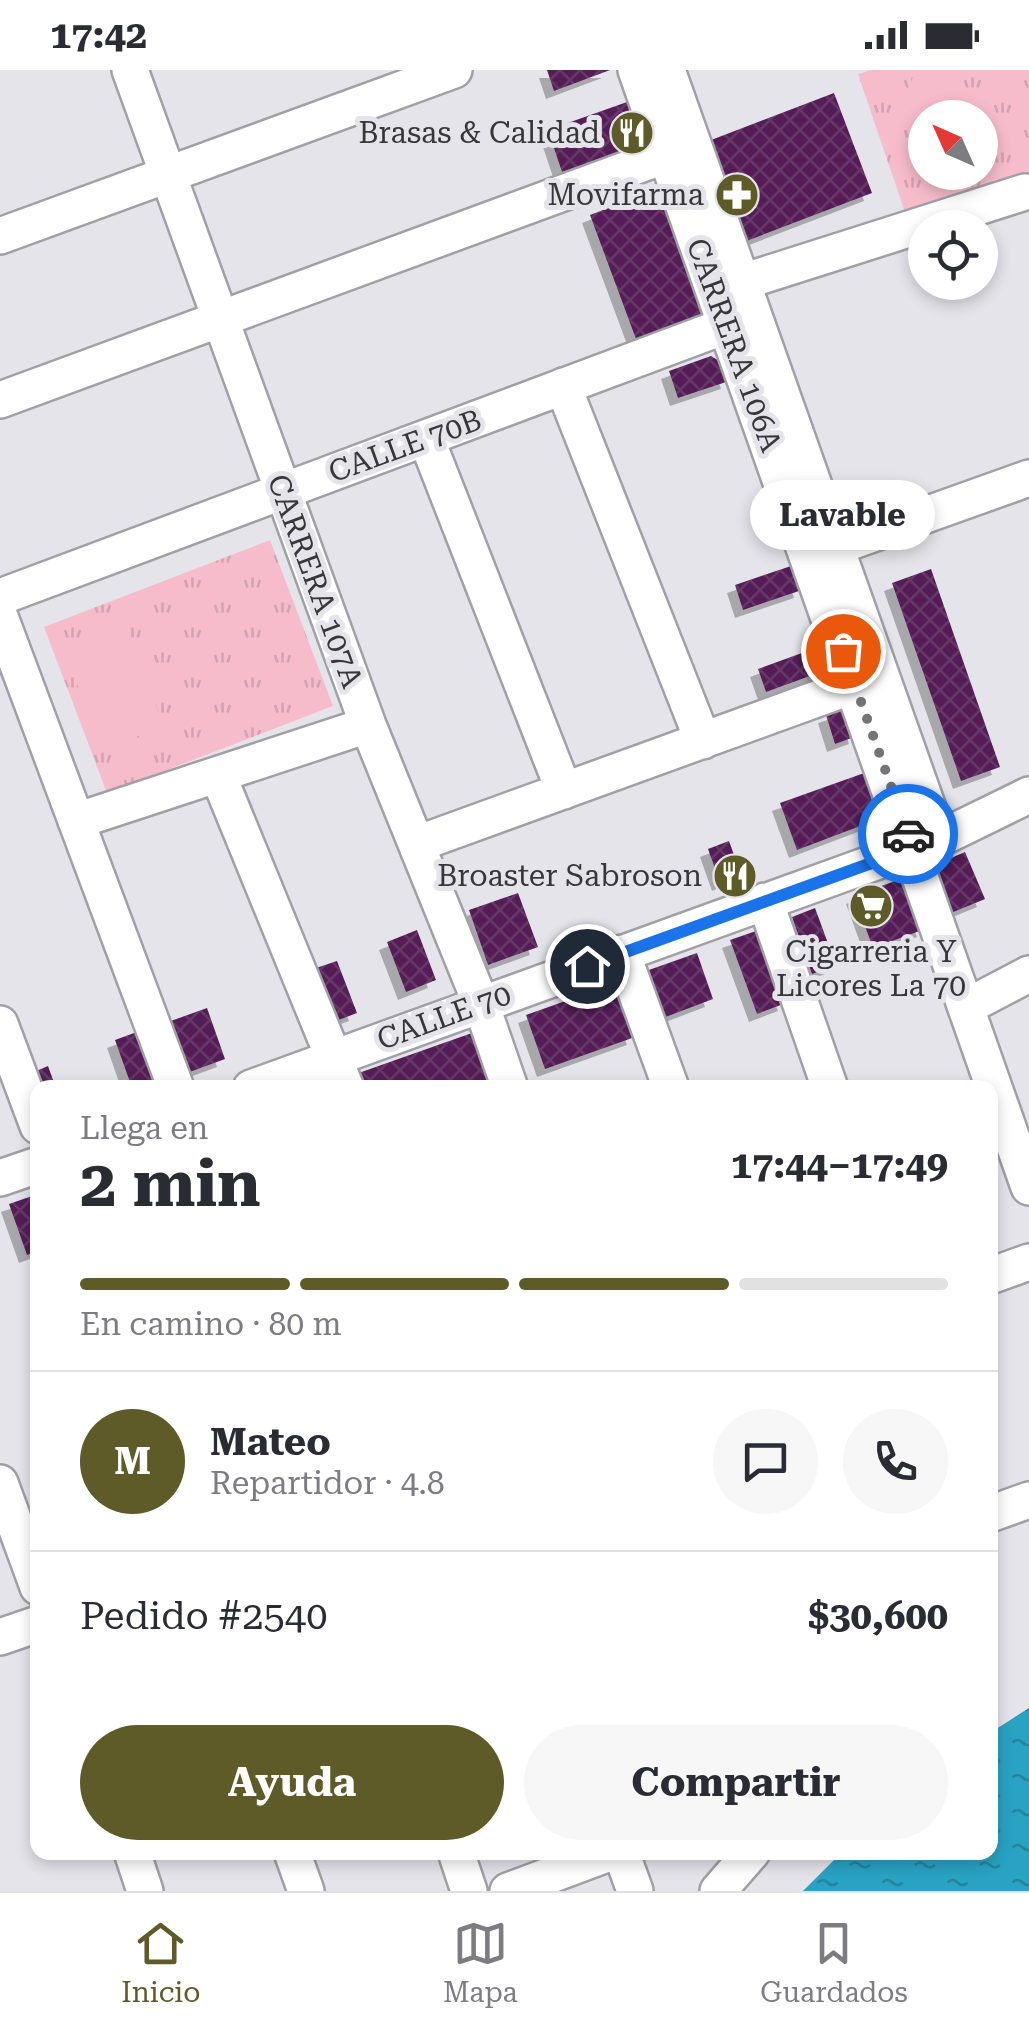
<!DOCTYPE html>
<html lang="es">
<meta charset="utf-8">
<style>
:root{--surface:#fff;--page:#f7f7f7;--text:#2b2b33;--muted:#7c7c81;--line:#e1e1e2;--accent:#5e5b28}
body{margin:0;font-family:"Roboto Serif",serif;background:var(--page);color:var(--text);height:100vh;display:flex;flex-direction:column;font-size:38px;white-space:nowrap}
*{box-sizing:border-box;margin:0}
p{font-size:32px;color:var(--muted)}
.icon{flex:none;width:55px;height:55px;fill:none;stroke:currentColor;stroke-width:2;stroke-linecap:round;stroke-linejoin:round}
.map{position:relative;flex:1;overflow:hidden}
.details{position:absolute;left:30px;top:1010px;width:968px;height:780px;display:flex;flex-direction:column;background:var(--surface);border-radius:20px;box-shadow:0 5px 15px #0003}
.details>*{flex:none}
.needle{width:65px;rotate:315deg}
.controls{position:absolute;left:908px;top:30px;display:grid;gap:20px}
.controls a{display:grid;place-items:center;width:90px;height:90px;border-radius:50%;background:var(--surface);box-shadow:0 5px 15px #0003;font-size:50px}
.pin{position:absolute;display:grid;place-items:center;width:85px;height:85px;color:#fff;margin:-42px;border:5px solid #fff;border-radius:50%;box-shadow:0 2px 10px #0007}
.courier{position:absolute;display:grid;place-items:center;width:100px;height:100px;margin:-50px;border:8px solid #1a73e8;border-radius:50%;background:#fff;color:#222;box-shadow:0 2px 12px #0007}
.bubble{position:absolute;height:70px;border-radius:35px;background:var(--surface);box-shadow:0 5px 15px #0003;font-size:32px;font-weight:700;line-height:70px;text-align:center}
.summary em{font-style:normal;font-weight:700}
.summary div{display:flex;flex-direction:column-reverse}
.summary{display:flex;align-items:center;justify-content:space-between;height:170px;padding:0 50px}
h1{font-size:65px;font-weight:700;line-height:75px}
.bar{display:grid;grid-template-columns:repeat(4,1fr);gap:15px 10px;align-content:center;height:120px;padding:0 50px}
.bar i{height:12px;border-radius:8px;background:var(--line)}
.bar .on{background:var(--accent)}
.bar p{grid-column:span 4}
.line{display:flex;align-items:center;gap:25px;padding:0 50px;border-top:2px solid var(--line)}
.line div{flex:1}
.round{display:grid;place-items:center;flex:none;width:105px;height:105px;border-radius:52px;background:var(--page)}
.cta{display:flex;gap:20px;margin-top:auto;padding:20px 50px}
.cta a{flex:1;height:115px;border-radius:60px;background:var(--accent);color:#fff;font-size:40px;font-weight:700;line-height:115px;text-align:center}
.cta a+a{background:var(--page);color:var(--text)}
.status{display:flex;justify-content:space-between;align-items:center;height:70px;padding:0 50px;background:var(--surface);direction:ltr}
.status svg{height:28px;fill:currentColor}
.tabs{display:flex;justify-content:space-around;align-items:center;height:140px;border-top:2px solid var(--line);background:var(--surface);font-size:28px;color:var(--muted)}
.tabs a{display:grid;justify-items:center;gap:5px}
.tabs .on{color:var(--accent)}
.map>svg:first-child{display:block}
</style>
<div class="status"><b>17:42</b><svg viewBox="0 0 49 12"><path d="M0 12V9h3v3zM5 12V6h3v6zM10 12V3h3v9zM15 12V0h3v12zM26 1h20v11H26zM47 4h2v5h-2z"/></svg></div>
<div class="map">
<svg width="1029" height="1821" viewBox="0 0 1029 1821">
<defs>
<pattern id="park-tufts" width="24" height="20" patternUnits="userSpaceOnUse" patternTransform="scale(2.5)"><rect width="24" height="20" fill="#f7bccc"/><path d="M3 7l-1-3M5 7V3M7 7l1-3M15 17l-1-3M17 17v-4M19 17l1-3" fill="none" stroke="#d4a2b0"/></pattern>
<pattern id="water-ripples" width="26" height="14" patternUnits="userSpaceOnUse" patternTransform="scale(2.5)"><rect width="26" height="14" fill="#29a2c3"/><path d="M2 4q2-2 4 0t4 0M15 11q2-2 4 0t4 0" fill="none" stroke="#24859f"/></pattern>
<pattern id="building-cross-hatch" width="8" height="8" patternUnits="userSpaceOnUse" patternTransform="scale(2.5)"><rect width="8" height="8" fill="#551f58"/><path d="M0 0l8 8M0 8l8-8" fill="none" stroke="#663868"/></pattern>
<filter id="shadow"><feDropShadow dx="-8" dy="8" stdDeviation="0" flood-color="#0004"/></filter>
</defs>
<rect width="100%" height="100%" fill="#e5e4eb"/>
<path fill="url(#park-tufts)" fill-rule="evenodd" d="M871,0H1029V109L908,151L858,4ZM925,48H980V102H925Z
M270,470L333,636L107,723L44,557Z"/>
<path fill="#f7bccc" d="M913,7L988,36L980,56V48H925V59L897,48Z
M126,557L164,656L103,680L64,581Z"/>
<path fill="url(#water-ripples)" d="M1029,1638V1821H803L841,1783L990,1782V1663Z"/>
<path fill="url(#building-cross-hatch)" filter="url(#shadow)" d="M547,0H610L554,21Z
M834,23L872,123L744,172L706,72Z
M627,32L642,74L562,102L548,60Z
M658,119L704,243L636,269L590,145Z
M711,286L724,294L729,311L678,328L669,301Z
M794,495L802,520L743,540L735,515Z
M931,499L1000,697L961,711L892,513Z
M821,576L829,599L766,622L758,599Z
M848,638L857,666L835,674L826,645Z
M867,702L884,747L797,780L780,733Z
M729,771L741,804L720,813L708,779Z
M965,782L985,829L951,843L932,796Z
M906,807L925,859L873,878L854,826Z
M518,823L538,877L488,895L469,840Z
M815,838L836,895L812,904L792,847Z
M417,860L436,910L406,922L387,872Z
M759,860L786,933L757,944L730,870Z
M697,883L713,929L663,948L646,901Z
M337,891L357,943L336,951L316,898Z
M616,913L635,967L545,999L526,945Z
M207,938L225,989L187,1003L168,952Z
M145,959L163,1012L132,1018L115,970Z
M472,963L490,1014L357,1018L353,1005Z
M48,996L56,1018H38L29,1004Z
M38,1124V1181L27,1185L9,1134Z"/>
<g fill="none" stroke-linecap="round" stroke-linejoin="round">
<defs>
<path id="minor" d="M130,0L368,655L481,934L510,1018
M636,0L1029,1117
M667,0L939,769
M0,166L454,0
M742,212L1025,122
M563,316L703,671
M0,330L666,85
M426,368L564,721
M836,477L1029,408
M0,527L749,247
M0,547L176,1018
M218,705L346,1018
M76,751L368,655
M417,774L855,615
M765,831L830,1018
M622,883L671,1018
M966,937L1029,904
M0,954L38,1056
M251,1018L939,769L1029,725
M0,1108L38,1095
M990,1206L1029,1192
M0,1413L38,1517
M990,1444L1029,1430
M0,1567L38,1554
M132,1782L145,1821
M292,1782L306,1821
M456,1782L469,1821
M621,1782L635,1821
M508,1821L612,1782
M718,1821L752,1782"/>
</defs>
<use href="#minor" stroke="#a1a0a6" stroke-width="40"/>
<use href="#minor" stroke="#fff" stroke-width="35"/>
</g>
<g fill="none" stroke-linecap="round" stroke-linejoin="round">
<path stroke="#747477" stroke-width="10" stroke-dasharray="0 18" d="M843,581L908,764"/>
<path stroke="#1a73e8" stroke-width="12" d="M587,896L913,778L908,764"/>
</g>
<defs>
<symbol id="restaurant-disc" viewBox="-11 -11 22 22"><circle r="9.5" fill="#5e5b28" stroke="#e5e4eb"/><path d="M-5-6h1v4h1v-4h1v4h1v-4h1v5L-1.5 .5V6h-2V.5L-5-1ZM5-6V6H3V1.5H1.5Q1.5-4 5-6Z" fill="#fff"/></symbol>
<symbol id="pharmacy-disc" viewBox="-11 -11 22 22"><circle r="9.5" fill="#5e5b28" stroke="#e5e4eb"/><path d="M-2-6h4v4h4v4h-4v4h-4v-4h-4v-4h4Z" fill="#fff"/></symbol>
<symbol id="supermarket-disc" viewBox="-11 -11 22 22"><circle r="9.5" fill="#5e5b28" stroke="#e5e4eb"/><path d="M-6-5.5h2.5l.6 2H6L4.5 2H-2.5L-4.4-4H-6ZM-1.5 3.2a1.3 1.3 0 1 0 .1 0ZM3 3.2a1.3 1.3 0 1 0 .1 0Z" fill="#fff"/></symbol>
</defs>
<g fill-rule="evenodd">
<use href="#restaurant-disc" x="607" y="38" width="50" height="50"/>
<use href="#pharmacy-disc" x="712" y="100" width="50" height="50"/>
<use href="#restaurant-disc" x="710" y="781" width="50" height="50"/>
<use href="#supermarket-disc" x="846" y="811" width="50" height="50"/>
</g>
<g text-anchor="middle" stroke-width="10" stroke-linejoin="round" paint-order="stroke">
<g font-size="30" fill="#373739" stroke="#e5e4eb" text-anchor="end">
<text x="600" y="73">Brasas &amp; Calidad</text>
<text x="704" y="135">Movifarma</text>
<text x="702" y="816">Broaster Sabroson</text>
<text x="871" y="892" text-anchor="middle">Cigarreria Y<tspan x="871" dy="34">Licores La 70</tspan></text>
</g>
<g font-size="30" fill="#373739" stroke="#e5e4eb">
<text transform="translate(734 275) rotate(70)" y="10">CARRERA 106A</text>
<text transform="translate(405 376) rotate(-20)" y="10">CALLE 70B</text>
<text transform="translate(315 511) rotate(70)" y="10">CARRERA 107A</text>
<text transform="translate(444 947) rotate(-20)" y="10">CALLE 70</text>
</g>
</g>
</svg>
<div class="controls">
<a><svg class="needle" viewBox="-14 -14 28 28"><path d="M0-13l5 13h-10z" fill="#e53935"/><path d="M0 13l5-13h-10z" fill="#7c7c81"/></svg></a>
<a><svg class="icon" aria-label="locate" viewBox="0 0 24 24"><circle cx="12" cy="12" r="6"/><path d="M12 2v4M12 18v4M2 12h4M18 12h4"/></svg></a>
</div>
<div class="pin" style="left:843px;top:581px;background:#ea580c"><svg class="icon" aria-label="bag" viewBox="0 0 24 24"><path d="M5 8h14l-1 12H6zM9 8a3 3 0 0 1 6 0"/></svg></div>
<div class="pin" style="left:587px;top:896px;background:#1f2937"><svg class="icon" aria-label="home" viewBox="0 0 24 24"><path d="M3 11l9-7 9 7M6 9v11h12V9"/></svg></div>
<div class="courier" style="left:908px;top:764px"><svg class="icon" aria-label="car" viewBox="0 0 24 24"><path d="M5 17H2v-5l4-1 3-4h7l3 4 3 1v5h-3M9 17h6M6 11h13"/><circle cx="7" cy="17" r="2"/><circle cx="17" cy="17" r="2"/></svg></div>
<div class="bubble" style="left:750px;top:410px;width:185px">Lavable</div>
<section class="details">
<div class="summary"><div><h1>2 min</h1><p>Llega en</p></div><em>17:44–17:49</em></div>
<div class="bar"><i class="on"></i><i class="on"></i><i class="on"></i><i></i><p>En camino · 80 m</p></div>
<div class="line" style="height:180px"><b class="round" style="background:var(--accent);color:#fff">M</b><div><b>Mateo</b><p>Repartidor · 4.8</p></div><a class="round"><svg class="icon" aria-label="chat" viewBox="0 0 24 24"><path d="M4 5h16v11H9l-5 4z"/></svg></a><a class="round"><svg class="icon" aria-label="phone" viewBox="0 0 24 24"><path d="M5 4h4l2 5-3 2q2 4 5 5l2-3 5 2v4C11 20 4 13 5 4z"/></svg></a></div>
<div class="line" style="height:130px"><div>Pedido #2540</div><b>$30,600</b></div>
<div class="cta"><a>Ayuda</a><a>Compartir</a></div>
</section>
</div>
<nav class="tabs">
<a class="on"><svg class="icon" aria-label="home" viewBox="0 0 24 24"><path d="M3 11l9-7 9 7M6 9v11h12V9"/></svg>Inicio</a>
<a><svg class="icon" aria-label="map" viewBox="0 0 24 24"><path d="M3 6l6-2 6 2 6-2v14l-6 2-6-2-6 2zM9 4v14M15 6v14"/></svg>Mapa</a>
<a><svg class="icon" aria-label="saved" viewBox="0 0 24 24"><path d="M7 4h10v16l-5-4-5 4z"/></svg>Guardados</a>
</nav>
